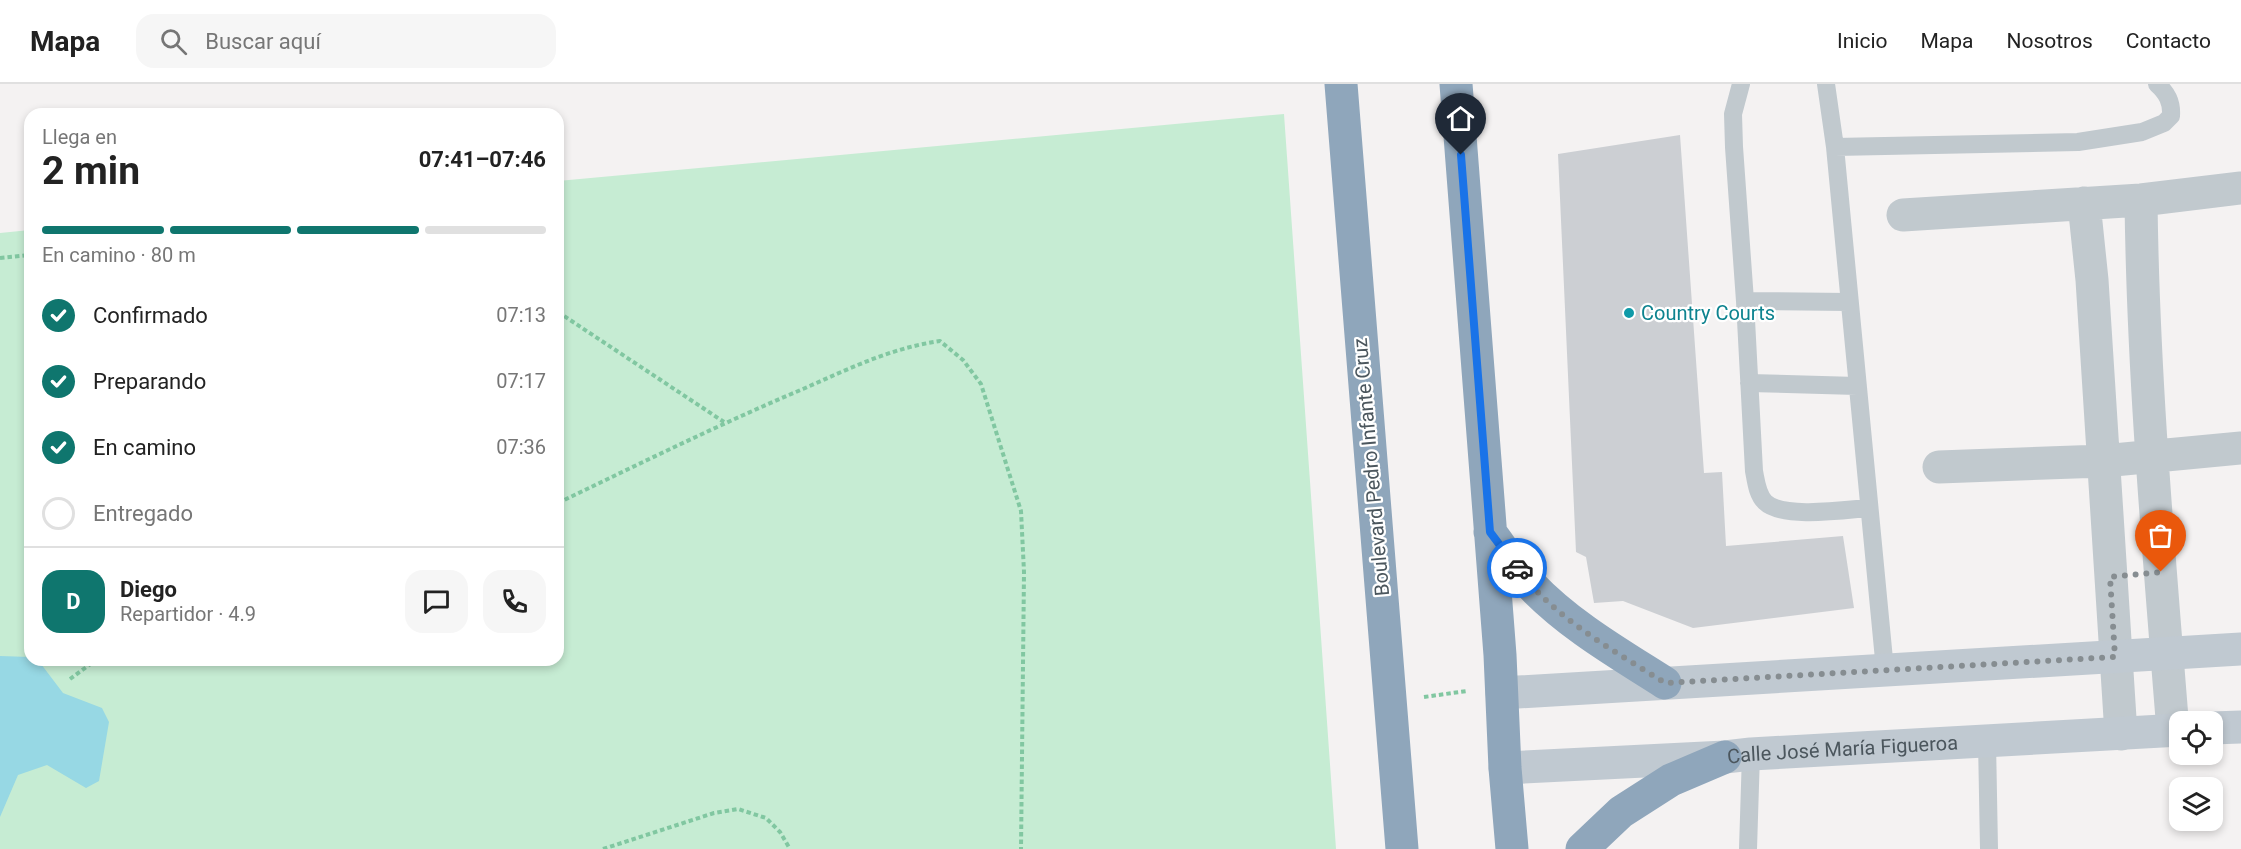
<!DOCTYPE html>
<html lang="es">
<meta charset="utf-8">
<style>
:root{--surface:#fff;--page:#f6f6f6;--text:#222;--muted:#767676;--line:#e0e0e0;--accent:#0f766e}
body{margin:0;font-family:Roboto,sans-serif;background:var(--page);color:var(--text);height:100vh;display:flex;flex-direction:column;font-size:22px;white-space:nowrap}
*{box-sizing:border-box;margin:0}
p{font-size:20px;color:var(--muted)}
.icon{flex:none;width:33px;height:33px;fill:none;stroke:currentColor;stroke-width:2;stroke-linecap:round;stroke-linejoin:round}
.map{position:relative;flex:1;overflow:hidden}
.side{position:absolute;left:24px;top:24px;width:540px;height:558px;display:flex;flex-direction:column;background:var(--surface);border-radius:18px;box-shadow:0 3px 9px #0003}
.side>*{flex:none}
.fabs{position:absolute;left:2169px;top:627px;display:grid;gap:12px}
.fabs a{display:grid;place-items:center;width:54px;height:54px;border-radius:12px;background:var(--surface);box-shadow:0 3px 9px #0003;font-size:30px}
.pin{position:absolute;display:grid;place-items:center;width:51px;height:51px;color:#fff;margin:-62px -26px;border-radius:50% 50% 50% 0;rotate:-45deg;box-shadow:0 0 6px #0007}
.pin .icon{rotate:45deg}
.courier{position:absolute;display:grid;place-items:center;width:60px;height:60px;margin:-30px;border:4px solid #1a73e8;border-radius:50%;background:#fff;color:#222;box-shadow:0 2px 8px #0007}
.summary em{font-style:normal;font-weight:700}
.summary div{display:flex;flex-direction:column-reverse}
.summary{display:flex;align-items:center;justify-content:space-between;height:102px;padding:0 18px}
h1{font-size:39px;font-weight:700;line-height:45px}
.bar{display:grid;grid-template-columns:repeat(4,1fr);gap:9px 6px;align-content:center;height:72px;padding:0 18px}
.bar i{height:8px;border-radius:4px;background:var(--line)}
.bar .selected{background:var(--accent)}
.bar p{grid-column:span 4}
.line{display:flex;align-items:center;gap:15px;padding:0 18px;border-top:2px solid var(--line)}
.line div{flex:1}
.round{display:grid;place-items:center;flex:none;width:63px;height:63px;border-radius:18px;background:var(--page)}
ol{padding:0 18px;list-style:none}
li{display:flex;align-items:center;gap:18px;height:66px}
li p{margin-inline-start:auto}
li .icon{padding:6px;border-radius:50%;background:var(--accent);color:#fff;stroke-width:4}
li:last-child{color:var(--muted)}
li i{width:33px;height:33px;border:3px solid var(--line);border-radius:50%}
header{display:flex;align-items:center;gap:36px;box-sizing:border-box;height:84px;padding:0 30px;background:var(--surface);border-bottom:2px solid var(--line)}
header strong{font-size:28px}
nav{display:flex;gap:33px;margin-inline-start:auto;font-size:21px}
.search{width:420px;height:54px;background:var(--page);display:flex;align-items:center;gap:15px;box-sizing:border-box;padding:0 21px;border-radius:18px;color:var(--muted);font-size:22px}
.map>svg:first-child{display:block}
</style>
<header>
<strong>Mapa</strong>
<div class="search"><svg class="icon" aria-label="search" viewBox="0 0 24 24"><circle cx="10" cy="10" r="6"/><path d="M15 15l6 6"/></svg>Buscar aquí</div>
<nav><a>Inicio</a><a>Mapa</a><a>Nosotros</a><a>Contacto</a></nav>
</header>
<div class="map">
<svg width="2241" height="765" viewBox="0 0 2241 765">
<rect width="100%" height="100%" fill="#f4f2f2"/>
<path fill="#c6ecd3" d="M1284,30L1336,765H0V149L30,146V576H558V97Z"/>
<path fill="#97d8e4" d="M0,572L30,573V576H38L63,609L102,624L109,638L99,697L86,704L47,681L18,691L0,733Z"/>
<path fill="#cccfd3" d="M1680,51L1704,389L1722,388L1726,462L1843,452L1854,524L1693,544L1623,517L1594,519L1586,473L1576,468L1558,70Z"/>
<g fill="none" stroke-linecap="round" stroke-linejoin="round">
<path stroke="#81c7a1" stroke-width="4" stroke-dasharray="4.5 3" stroke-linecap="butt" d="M0,174L30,171
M558,228L724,338
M558,419C639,380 720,340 803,305C848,285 891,264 940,257L963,276L981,300L1021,427L1024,488L1021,765
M70,595L96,576
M1424,613L1467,607
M603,765L714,729L738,725L766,734L780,748L790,765"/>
<path stroke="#c1c9ce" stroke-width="18" d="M1741,0L1733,30L1734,63L1745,217L1754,387C1756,397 1757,410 1765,418C1782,435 1844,426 1868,424
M1826,0L1835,63L1885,586
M1835,63L2078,58L2142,48L2164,39L2171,32C2172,18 2167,9 2157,0
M1745,217L1849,218
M1749,299L1857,302
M1987,657L1989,765
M1748,765L1751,670"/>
<path stroke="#c1c9ce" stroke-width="33" d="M2141,116C2143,293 2159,470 2173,647
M2084,119L2092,196L2121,650
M1903,131L2141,116L2241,104
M1939,383L2103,377L2241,364"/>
<g stroke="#c0c9d1" stroke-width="33">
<path d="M1502,609L2241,565"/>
<path d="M2212,644L2241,643"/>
<path id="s1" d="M1505,684L1725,673L1751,670L2180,646"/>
</g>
<path stroke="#8fa6bb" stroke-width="33" d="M1341,0L1402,765
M1456,0L1500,571L1505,684L1512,765
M1490,448C1503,465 1515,485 1530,500C1569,541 1618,569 1665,599
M1582,765L1621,728L1671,696L1725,673"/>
</g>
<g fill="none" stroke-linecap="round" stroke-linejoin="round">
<path stroke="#868d91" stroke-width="6" stroke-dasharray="0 10.8" d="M1517,484C1555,535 1613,566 1665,599L2115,573L2110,493L2161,488"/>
<path stroke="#1a73e8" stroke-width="8" d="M1461,71L1490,448L1517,484"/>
</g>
<circle fill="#0f9aa8" stroke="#fff" stroke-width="2" cx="1629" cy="229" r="6"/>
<g text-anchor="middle" stroke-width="4.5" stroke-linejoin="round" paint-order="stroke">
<g font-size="20" fill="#0d838f" stroke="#fff" text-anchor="start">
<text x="1641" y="236">Country Courts</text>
</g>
<g font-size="20" fill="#4b565d" stroke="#fff">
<text transform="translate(1371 383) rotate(-95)" y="7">Boulevard Pedro Infante Cruz</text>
<text dy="7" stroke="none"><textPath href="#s1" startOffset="338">Calle José María Figueroa</textPath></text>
</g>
</g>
</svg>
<div class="fabs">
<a><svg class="icon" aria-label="locate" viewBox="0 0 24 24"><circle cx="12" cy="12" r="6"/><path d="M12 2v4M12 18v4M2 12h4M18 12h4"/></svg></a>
<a><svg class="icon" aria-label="layers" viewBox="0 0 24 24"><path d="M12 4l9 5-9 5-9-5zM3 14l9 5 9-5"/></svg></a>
</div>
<div class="pin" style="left:2161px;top:488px;background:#ea580c"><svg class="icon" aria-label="bag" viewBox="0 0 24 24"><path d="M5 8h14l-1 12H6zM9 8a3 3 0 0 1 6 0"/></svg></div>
<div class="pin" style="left:1461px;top:71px;background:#1f2937"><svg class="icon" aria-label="home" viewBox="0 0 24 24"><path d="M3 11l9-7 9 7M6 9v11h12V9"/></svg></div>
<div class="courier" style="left:1517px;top:484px"><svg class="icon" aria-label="car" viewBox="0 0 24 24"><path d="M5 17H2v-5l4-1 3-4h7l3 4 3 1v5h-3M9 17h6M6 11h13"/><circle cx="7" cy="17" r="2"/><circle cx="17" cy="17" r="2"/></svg></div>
<section class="side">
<div class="summary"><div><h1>2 min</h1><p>Llega en</p></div><em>07:41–07:46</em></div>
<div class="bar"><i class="selected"></i><i class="selected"></i><i class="selected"></i><i></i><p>En camino · 80 m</p></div>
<ol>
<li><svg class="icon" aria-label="check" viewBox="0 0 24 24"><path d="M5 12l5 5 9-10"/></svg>Confirmado<p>07:13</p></li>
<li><svg class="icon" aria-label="check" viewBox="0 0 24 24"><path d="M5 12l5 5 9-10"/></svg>Preparando<p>07:17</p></li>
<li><svg class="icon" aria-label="check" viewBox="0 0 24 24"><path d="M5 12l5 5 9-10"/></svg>En camino<p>07:36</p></li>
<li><i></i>Entregado</li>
</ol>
<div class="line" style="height:108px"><b class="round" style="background:var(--accent);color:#fff">D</b><div><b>Diego</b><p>Repartidor · 4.9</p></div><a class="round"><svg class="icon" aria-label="chat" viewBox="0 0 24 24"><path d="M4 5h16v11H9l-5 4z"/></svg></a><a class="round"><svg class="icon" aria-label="phone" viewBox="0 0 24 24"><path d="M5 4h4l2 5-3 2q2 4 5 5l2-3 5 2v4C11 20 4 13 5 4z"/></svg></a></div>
</section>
</div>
